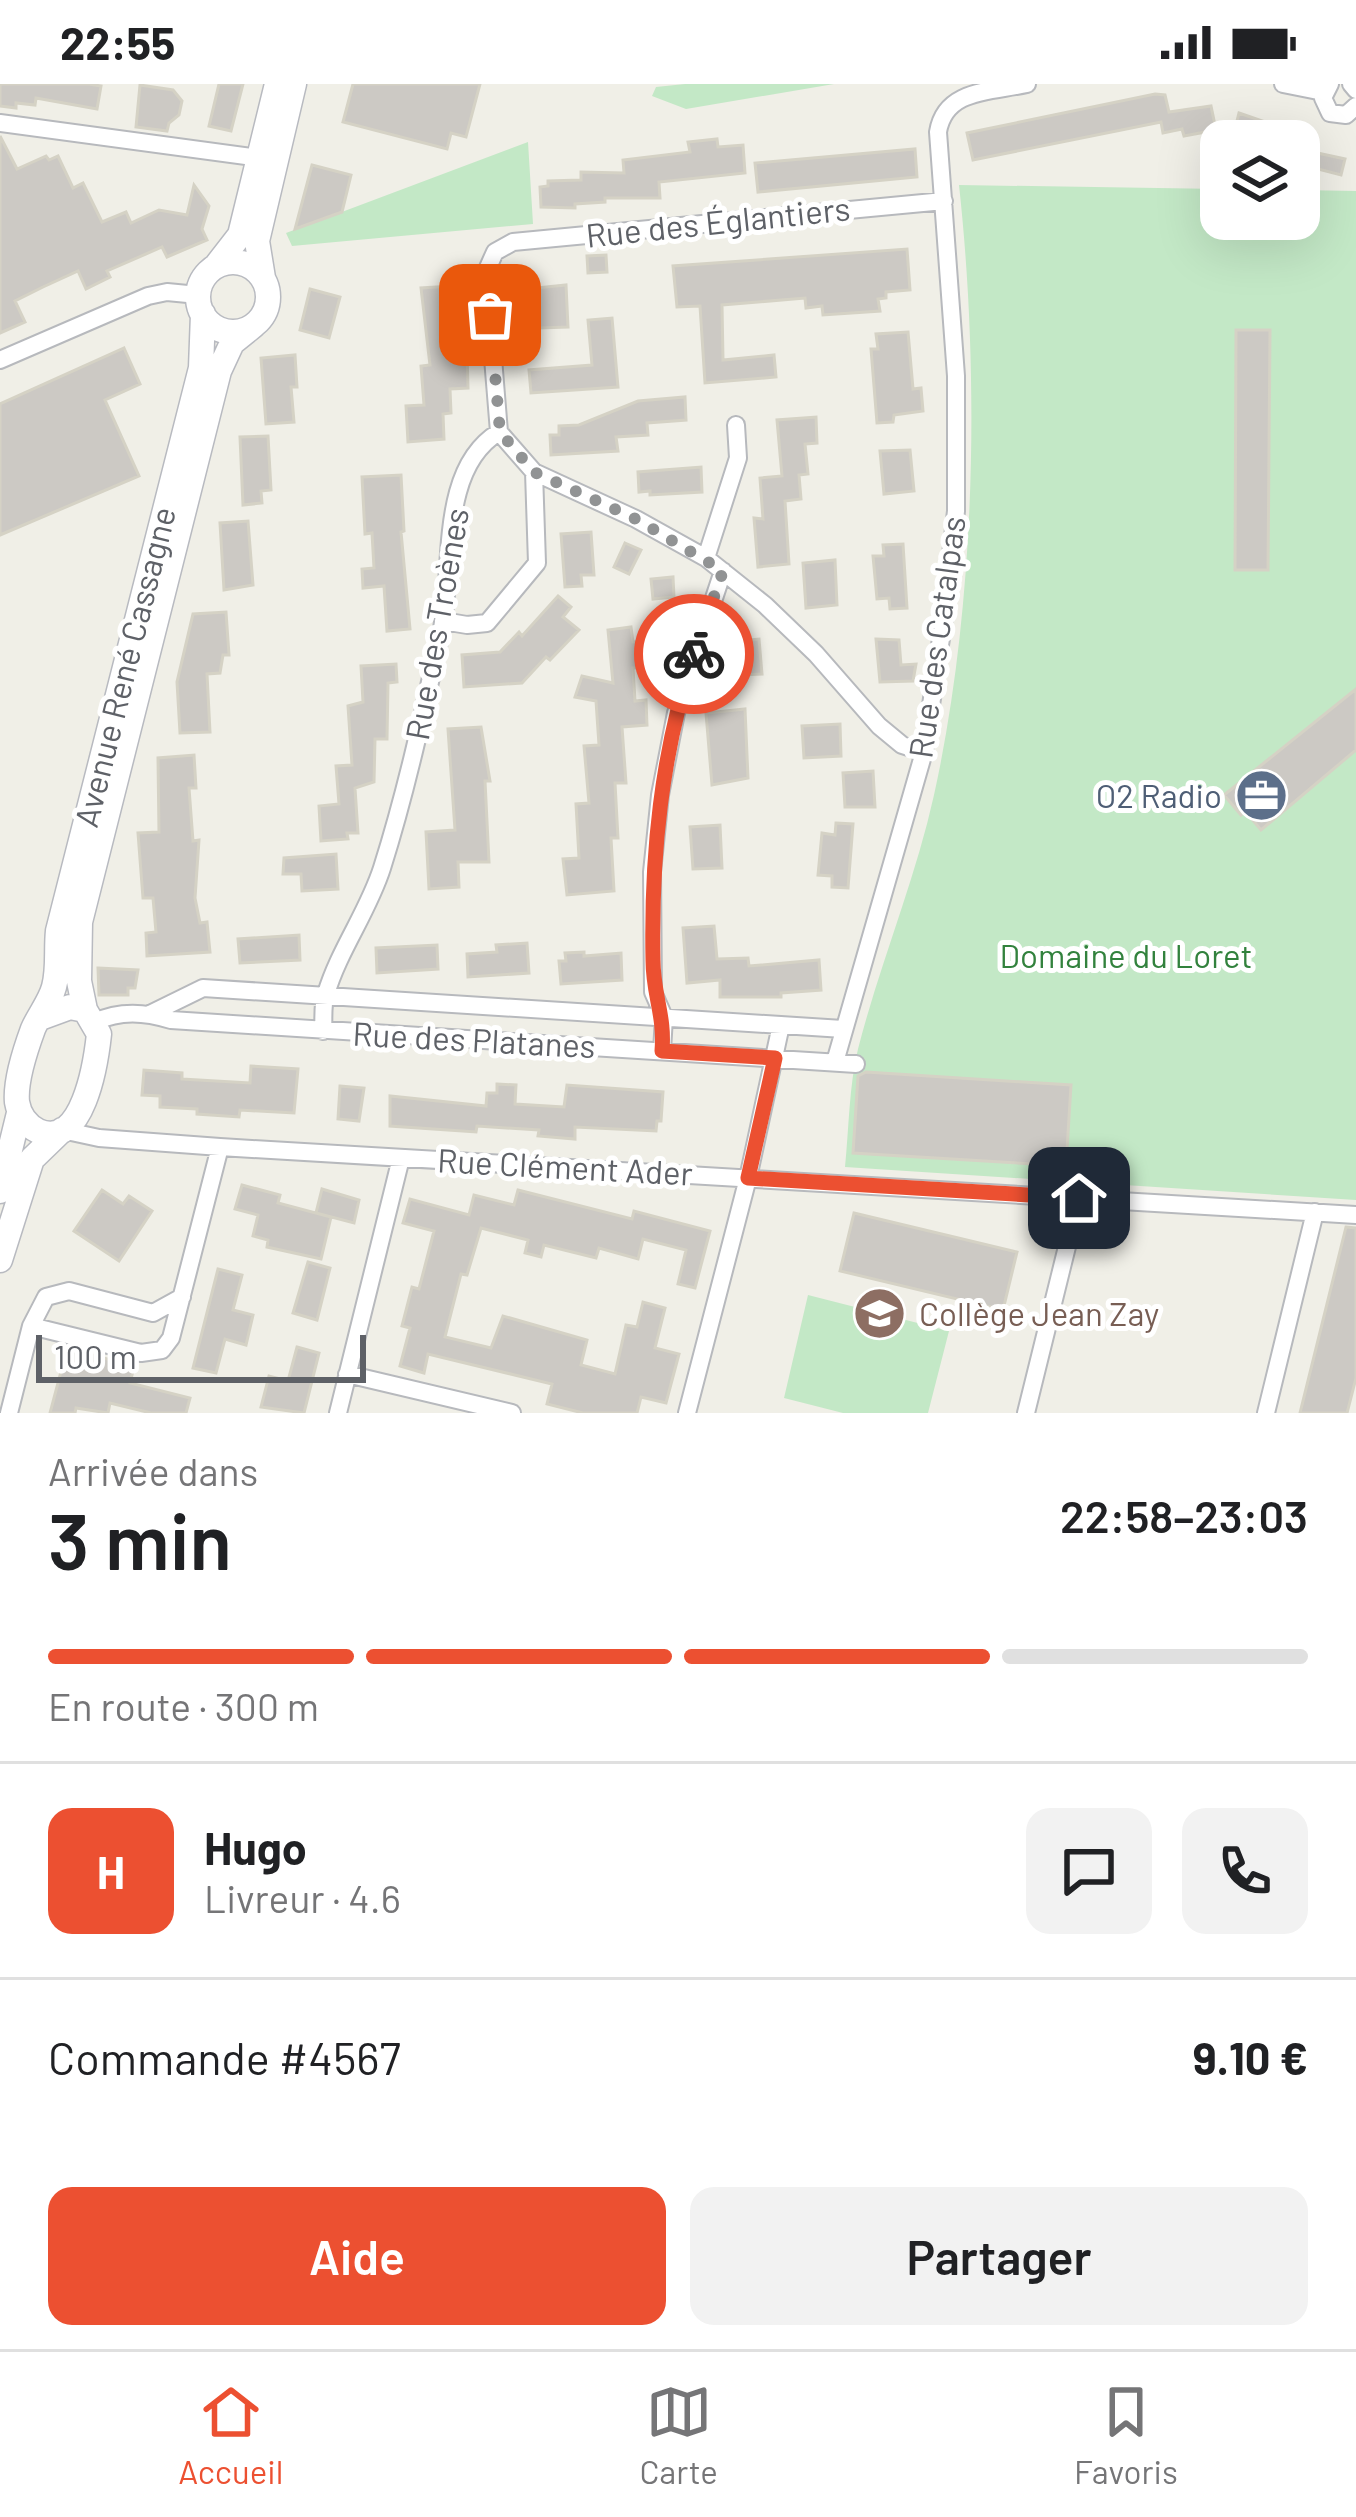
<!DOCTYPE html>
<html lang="fr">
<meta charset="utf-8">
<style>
:root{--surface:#fff;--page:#f2f2f2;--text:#202124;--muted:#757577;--line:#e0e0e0;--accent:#ec5031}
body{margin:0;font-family:Barlow,sans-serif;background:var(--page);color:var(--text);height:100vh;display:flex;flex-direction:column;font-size:45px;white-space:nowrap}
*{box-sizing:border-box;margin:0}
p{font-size:39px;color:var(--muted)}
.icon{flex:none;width:66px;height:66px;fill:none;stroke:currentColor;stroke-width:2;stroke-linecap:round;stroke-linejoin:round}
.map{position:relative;height:1329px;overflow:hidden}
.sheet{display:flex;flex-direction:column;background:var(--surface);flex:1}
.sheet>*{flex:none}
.buttons{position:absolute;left:1200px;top:36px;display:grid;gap:24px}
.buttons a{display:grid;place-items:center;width:120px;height:120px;border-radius:24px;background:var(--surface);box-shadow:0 12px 48px #0002;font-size:60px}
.scale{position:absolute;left:36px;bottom:30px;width:330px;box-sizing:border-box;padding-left:12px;border:6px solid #5e6167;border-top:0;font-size:33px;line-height:42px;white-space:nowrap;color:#5e6167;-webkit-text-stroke:9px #fff;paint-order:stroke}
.pin{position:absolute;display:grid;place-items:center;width:102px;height:102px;color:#fff;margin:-51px;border-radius:24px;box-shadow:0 6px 18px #0006}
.courier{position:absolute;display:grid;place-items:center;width:120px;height:120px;margin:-60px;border:9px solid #ec5031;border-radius:50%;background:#fff;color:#222;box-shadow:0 3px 15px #0007}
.head em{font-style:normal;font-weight:600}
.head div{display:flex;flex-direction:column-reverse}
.head{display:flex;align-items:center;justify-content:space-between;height:204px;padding:0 48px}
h1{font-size:78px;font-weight:600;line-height:90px}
.bar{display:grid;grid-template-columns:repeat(4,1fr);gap:18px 12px;align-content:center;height:144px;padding:0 48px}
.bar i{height:15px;border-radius:9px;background:var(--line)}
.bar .on{background:var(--accent)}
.bar p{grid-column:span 4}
.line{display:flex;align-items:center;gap:30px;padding:0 48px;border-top:3px solid var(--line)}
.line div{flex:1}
.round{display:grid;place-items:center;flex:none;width:126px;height:126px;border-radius:24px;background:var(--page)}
.button{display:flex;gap:24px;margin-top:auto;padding:24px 48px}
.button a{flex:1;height:138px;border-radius:24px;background:var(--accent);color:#fff;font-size:48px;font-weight:600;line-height:138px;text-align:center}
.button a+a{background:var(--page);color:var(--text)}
.status{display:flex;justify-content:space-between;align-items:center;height:84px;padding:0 60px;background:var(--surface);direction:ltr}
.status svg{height:33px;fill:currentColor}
.tabs{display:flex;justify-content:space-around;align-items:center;height:168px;border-top:3px solid var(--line);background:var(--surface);font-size:33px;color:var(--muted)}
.tabs a{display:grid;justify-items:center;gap:6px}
.tabs .on{color:var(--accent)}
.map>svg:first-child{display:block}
</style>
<div class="status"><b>22:55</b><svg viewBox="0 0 49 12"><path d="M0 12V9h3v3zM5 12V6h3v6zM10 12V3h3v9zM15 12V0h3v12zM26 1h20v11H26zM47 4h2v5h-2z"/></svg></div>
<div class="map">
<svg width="1356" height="1329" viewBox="0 0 1356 1329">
<rect width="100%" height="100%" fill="#f0efe7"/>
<path fill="#c3e8c6" d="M685,0H834L686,25L652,12L656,3Z
M528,58L533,140L292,162L286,149Z
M959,101L1221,105V135H1299V106L1356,107V1116L845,1083C849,1044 849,1002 858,965C880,879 915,797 934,711C976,521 980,293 959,101Z
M808,1211L949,1247L928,1329H843L784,1314Z"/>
<path fill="#ccc9c4" stroke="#d5d2c5" stroke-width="3" d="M0,0H89L101,2L97,25L36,14L35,21L16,19V24L0,22Z
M219,0H243L231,47L209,42Z
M353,0H480L466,53L451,49L447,65L343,38Z
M140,1L173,6L182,17L179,31L169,39L167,47L136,43Z
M1155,10L1165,11L1169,28L1211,22L1216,46L1184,52L1182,45L1163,49L1161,38L973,76L967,49Z
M1239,29L1268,39L1264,57H1232Z
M0,52L17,85L46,72L49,76L58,72L73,104L83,99L102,138L126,128L131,139L159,126L187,131L194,101L209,122L202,145L207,156L167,173L162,163L107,187L110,193L86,205L78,187L43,203L15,217L25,238L0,249Z
M717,55L718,63L743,61L745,89L659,98L660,114H605V118L575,120V124L541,123L540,103L548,102V97L581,96V88L624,89L623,76L690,68L688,58Z
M915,65L917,93L758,108L755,79Z
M1299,65L1345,75L1341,91L1299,80Z
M312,81L351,91L342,128L295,145Z
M907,165L910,206L886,208V214L878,215L880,227L823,231L822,222L806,224L805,214L722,221L723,276L774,271L776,293L705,299L700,222L677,223L673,182Z
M606,171L607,188L588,189L587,172Z
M566,201L568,243L539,244L536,204Z
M452,202L454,268L467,267L468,304L450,305L451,329L443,330L444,355L408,358L406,322L424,321L421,282L430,281L421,204Z
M310,205L340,213L329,254L300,246Z
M612,234L618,303L531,309L529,286L592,281L588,236Z
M1236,246H1270L1268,486H1235Z
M908,248L913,305L921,304L923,327L894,331L893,338L877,339L871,265H878L876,250Z
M124,264L140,300L105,316L139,392L0,451V320Z
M295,271L297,303H291L294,338L266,340L261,274Z
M685,313L686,336L647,339L648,351L616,353L618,367L551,371L550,351H559V342L579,341L638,317Z
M816,333L817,359L805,360L808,390L799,391L801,415L785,417L789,480L758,483L754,434L763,435L760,394L782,392L777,336Z
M268,352L271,406L261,407L262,419L243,421L240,353Z
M910,366L914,407L884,410L880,367Z
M701,383L702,408L650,411V407L639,408L638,388Z
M401,391L404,447L401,448L410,545L387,547L384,502L363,504L362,485L374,484L372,449L365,450L362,393Z
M248,437L253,501L224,506L220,439Z
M591,448L594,491H581L582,502L565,503L561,450Z
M625,459L641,466L629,490L614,483Z
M903,460L907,524L890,525L889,514L877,515L873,472H884L883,461Z
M835,476L837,521L806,524L803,479Z
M673,493L674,513L653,515L651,495Z
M558,512L571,523L563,533L579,546L550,576L546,573L522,599L464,603L462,571L500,568L519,548L522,552Z
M226,528L229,571H223L220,589L207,590L210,648L180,649L177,598L193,530Z
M631,543L633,558L649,557L651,583L633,584L635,617L646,616L647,641L622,643L626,699H615L618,754H611L614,807L567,811L563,775L579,774L576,720L589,719L584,662L599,661L596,617L575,613L582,592L613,599L608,546Z
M759,555L762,590L739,591L736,557Z
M876,555L899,556L901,581L916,580L913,597L880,598Z
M396,580L397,598L388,599L387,655H375L374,698L355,704L358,749H347L348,755L321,757L319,722L339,720L336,682L352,681L348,622L363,618L361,582Z
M1356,605V666L1261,746L1245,727L1241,731L1224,711Z
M745,625L748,694L712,701L706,629Z
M840,640L841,672L804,674L802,642Z
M481,643L490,697H485L489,778H458L459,803L429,805L426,748L455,746L448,645Z
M194,671L196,704H189L193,757L199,756L195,814L200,839L207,838L210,868L147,872L146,849L156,848L153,814H143L138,749L159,748L158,674Z
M873,687L875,723H845L843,689Z
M836,739L853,740L848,804L832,803V792L818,791L822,749L835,751Z
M720,741L722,784L693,785L690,743Z
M336,770L338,805L302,807L301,790H283L284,774Z
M714,842L717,875L748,874L749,882L819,876L821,906L781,909V913H720V896L687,899L683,844Z
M299,851L300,876L240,879L238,855Z
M527,859L529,889L468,893L467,870L497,868L496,861Z
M437,861L438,885L377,889L376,864Z
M584,868V872L621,869L622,896L561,900L559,877H566L565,869Z
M98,884L138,886L135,904H128V911H99Z
M251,982L298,985L294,1029L240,1026L239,1033L197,1030V1025L160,1023V1012L142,1011L144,986L182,989V995L250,999Z
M866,988L1071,1001L1066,1082L853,1069L858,992Z
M497,1000L516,1001L515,1020L564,1023L567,1001L663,1008L661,1037H657L656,1047L575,1043V1055L538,1052L539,1046L477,1042L476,1048L390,1042V1012L486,1022L487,1009H497Z
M340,1002L364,1004L359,1037L338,1035Z
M242,1101L280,1111L278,1119L331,1133L321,1175L267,1163L268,1156L253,1152L258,1131L235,1125Z
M322,1105L359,1116L354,1139L316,1129Z
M102,1106L123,1120L129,1112L152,1127L119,1177L74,1147Z
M518,1106L632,1135L634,1127L710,1147L695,1204L678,1200L686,1166L643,1155L638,1175L599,1164L596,1174L544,1161L541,1173L525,1169L528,1156L481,1144L467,1191L461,1190L445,1253L491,1264L503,1232L587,1256L581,1281L615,1290L626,1241L637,1243L643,1218L665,1224L655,1264L679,1270L666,1319L641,1313L637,1329H583L547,1320L552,1300L428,1270L424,1289L400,1282L410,1244L402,1242L412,1203L419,1205L434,1147L403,1139L410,1115L469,1131L474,1111L514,1121Z
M854,1129L1017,1168L1003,1226L840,1187Z
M1346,1143L1356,1144V1294L1347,1329H1300Z
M308,1178L330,1184L317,1236L293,1229Z
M218,1185L242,1191L233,1226L253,1231L246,1261L225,1255L216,1289L193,1284Z
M297,1263L319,1269L304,1329L261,1323L269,1292L288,1297Z
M67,1265L124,1279L123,1284L133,1287L130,1299L190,1314L186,1329H151L110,1319L108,1329L76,1324L75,1329H50Z"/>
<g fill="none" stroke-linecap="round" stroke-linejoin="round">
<defs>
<path id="minor" d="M1283,0L1323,8
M1330,0L1323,14L1330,29L1346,31L1356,22
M1351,0L1356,6
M0,39L267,75
M0,276L148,212L167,208L198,211
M499,348L534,388L636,435L706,474L765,521L816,570L879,642L902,661L924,668
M706,474L738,374L736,341
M443,537L467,541L487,539L537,479L534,388
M150,930L203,904L843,945
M95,938C120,926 145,928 171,936L856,980
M323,947C324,935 322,921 326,910C339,866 368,828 382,784C407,705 424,625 442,544C454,484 438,385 499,348L486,188L495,168L513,158L944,117
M662,967L664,933L653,908L652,788L660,711L676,629L723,487
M835,978L924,668L943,541L956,427V292L938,48C945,5 990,8 1027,0
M62,1046L99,1054L220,1063L1356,1131
M31,1242L141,1269L162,1266L171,1254L220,1063
M347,1290L512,1329
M9,1329L31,1242L46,1213L69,1207L153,1229L182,1213
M338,1329L401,1074
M687,1329L748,1094L781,941
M1026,1329L1079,1114
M1266,1329L1315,1128"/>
<path id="secondary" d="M198 213a35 35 0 1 1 70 0a35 35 0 1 1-70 0Z
M216,182L240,151L277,0
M263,194L257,157L294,0
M85,926L79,897L80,838L219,287L232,259L253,242
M40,934L70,923L85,926L99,950C96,978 83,1067 38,1047C26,1041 19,1030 17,1018C15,997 26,964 33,945C39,931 50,918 54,903C59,885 56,865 58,847L201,284L203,230
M0,1107L19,1029
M0,1176L32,1075L62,1046"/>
</defs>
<use href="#minor" stroke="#b7b9bd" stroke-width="20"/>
<use href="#secondary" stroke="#b8bac0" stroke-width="27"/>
<use href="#minor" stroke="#fff" stroke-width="16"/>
<use href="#secondary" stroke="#fff" stroke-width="24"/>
</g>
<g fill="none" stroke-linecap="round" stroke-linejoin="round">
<path stroke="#919394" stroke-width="12" stroke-dasharray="0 21.6" d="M490,231L500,348L534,388L636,435L723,487L694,570"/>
<path stroke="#ec5031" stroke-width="15" d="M694,570C661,670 651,771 653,876C653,911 665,931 662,967L775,974L748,1094L1079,1114"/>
</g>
<defs>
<symbol id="office-disc" viewBox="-11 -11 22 22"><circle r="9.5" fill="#5c6f8a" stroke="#fff"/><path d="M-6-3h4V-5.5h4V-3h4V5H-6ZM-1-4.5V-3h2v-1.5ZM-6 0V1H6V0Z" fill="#fff"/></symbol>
<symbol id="school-disc" viewBox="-11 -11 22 22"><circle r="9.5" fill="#8d6e63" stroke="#fff"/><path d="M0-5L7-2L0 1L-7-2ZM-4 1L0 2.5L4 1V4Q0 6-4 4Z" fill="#fff"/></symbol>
</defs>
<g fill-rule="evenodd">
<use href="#office-disc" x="1232" y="682" width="59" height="59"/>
<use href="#school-disc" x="850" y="1200" width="59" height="59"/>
</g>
<g text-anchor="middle" stroke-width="10" stroke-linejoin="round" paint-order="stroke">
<g font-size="33" fill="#5e6167" stroke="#fff">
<text transform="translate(718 138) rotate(-6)" y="12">Rue des Églantiers</text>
<text transform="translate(437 540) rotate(-80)" y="12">Rue des Troènes</text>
<text transform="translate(937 553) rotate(-82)" y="12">Rue des Catalpas</text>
<text transform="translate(125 583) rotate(-76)" y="12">Avenue René Cassagne</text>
<text transform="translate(474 956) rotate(3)" y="12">Rue des Platanes</text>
<text transform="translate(565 1083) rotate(3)" y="12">Rue Clément Ader</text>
</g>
<g font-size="33" fill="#4e5e75" stroke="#fff" text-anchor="end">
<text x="1222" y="724">O2 Radio</text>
</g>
<g font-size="33" fill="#32823d" stroke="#fff">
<text x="1126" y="884">Domaine du Loret</text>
</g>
<g font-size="33" fill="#785e54" stroke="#fff" text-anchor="start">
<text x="919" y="1242">Collège Jean Zay</text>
</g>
</g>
</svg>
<div class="buttons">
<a><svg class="icon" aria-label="layers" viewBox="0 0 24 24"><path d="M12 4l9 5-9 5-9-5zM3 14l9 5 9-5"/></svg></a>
</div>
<div class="scale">100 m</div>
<div class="pin" style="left:490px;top:231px;background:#ea580c"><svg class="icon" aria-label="bag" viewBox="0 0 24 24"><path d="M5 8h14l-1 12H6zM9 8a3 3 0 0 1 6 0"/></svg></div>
<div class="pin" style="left:1079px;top:1114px;background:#1f2937"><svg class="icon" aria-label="home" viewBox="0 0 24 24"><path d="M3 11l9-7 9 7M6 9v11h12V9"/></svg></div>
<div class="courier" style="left:694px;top:570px"><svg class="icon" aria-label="bike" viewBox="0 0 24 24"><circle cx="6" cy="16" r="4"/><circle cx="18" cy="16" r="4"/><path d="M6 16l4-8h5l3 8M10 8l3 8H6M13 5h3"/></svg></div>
</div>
<section class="sheet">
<div class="head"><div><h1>3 min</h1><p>Arrivée dans</p></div><em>22:58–23:03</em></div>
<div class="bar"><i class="on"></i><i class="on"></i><i class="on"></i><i></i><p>En route · 300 m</p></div>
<div class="line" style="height:216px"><b class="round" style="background:var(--accent);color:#fff">H</b><div><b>Hugo</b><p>Livreur · 4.6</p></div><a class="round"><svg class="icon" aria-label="chat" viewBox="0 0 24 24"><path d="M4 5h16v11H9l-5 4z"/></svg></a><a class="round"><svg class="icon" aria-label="phone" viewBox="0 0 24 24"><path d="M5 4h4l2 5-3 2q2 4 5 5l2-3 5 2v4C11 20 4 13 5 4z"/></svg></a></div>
<div class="line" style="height:156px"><div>Commande #4567</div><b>9.10 €</b></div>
<div class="button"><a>Aide</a><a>Partager</a></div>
</section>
<nav class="tabs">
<a class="on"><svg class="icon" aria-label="home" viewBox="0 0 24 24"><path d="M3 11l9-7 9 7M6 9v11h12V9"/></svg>Accueil</a>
<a><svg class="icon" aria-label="map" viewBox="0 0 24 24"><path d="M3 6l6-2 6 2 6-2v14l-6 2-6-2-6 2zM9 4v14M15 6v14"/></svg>Carte</a>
<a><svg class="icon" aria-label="saved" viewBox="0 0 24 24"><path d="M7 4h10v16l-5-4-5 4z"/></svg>Favoris</a>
</nav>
